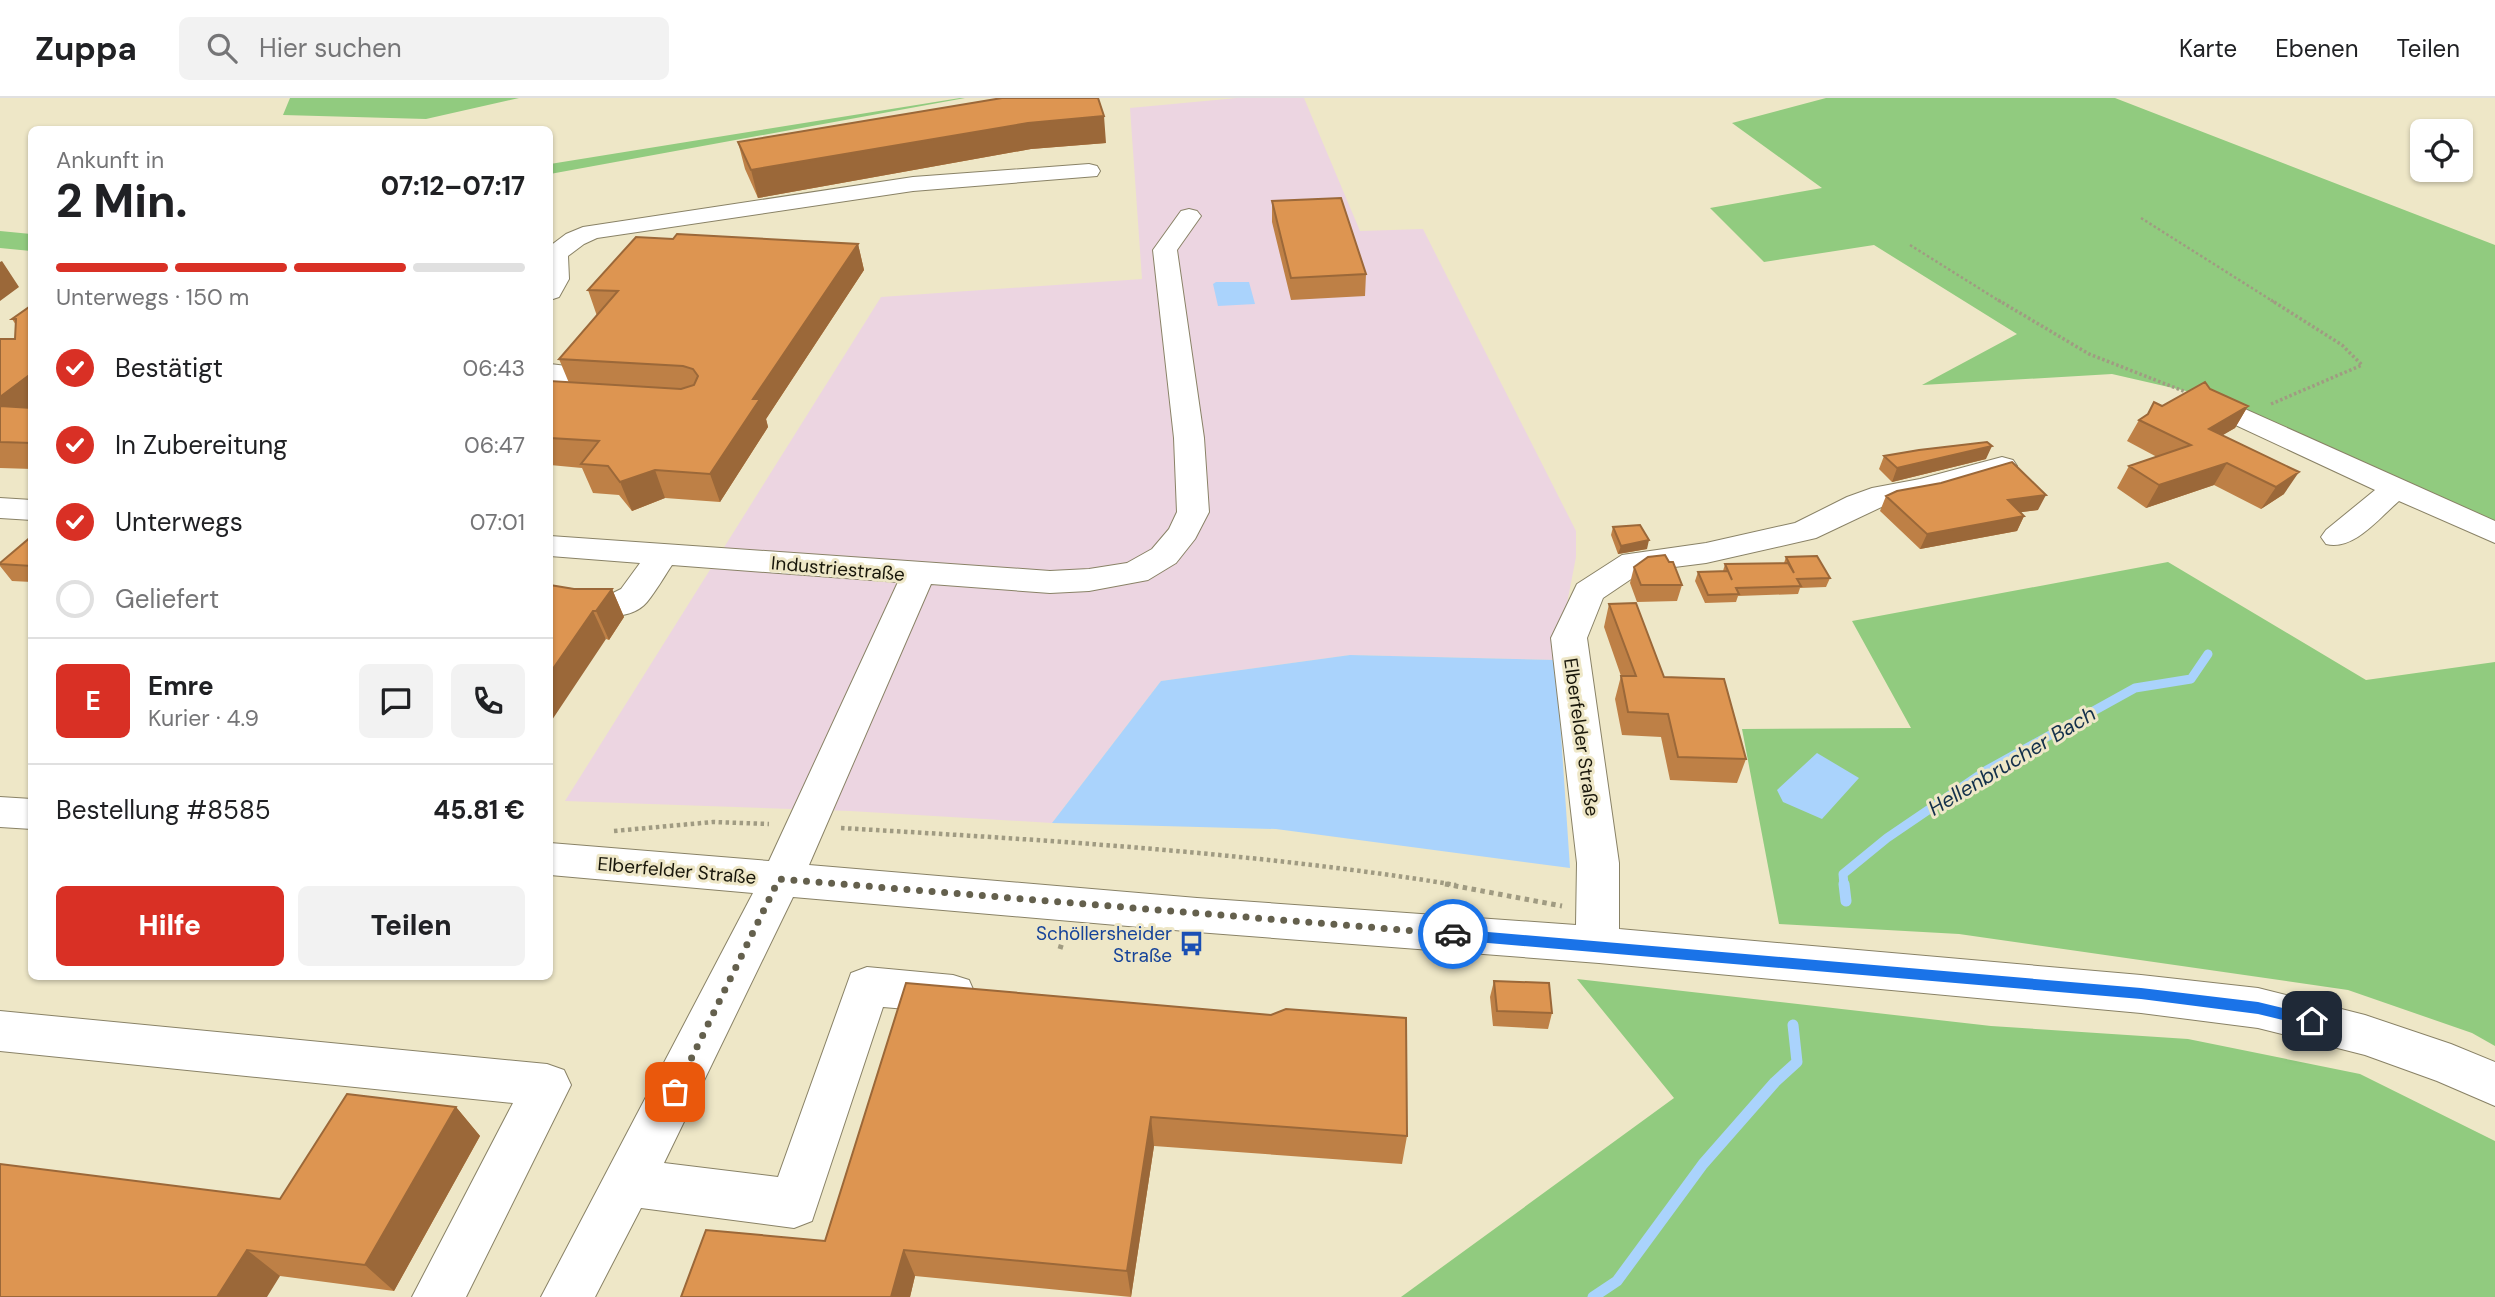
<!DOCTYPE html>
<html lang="de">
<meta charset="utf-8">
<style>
:root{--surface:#fff;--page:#f2f2f2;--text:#202124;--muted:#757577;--line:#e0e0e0;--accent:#d93025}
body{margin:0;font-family:"DM Sans",sans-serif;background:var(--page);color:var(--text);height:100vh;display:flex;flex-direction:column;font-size:26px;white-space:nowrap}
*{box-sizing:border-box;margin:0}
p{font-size:23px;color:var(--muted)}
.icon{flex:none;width:38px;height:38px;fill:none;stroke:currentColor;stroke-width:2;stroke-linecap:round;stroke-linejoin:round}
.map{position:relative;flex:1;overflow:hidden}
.drawer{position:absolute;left:28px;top:28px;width:525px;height:854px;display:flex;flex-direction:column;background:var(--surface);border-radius:10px;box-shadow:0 2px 5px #0004}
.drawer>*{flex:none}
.fabs{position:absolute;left:2410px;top:21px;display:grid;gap:14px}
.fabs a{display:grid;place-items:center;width:63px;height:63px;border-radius:10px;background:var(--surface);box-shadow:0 2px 5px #0004;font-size:35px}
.pin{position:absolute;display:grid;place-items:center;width:60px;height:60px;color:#fff;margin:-30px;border-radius:14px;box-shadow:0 4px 10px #0006}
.courier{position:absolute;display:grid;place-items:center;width:70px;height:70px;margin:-35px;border:5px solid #1a73e8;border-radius:50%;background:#fff;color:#222;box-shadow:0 2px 9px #0007}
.overview em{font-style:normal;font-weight:800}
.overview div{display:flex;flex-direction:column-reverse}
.overview{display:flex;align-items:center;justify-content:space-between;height:119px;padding:0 28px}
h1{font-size:46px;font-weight:800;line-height:52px}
.bar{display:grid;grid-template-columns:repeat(4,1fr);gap:10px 7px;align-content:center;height:84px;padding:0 28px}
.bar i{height:9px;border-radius:5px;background:var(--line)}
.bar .on{background:var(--accent)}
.bar p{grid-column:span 4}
.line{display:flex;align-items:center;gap:18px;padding:0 28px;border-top:2px solid var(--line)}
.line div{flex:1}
.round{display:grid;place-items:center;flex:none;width:74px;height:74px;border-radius:10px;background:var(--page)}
ol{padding:0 28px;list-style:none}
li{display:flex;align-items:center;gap:21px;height:77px}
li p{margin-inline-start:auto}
li .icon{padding:7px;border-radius:50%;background:var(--accent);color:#fff;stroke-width:4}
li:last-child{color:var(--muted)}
li i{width:38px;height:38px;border:4px solid var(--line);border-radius:50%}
.action{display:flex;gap:14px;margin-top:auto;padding:14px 28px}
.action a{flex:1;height:80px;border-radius:10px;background:var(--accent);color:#fff;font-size:28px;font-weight:800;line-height:80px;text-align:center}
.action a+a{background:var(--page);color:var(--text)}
header{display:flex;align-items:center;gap:42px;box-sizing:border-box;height:98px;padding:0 35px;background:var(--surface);border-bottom:2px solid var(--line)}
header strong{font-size:33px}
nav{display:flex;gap:38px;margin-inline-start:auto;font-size:24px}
.search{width:490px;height:63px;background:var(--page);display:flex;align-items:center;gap:18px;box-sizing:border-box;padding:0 24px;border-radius:10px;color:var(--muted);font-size:26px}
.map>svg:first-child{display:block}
</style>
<header>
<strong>Zuppa</strong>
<div class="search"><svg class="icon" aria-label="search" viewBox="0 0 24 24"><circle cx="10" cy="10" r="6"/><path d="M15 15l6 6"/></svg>Hier suchen</div>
<nav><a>Karte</a><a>Ebenen</a><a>Teilen</a></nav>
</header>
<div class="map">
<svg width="2495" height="1199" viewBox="0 0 2495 1199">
<rect width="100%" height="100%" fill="#eee7c7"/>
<path fill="#ecd5e1" d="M1237,0H1304L1360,133L1423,131L1576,433V459L1556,562L1350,557L1161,583L1052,725L850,713L565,703L881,199L1142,181L1130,10Z"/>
<path fill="#91cb7f" d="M290,0H519L426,21L283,17Z
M960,0H965L550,76V66Z
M1826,0H2115L2495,147V428L2221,301L2112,276L1922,287L2017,236L1874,147L1764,164L1710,110L1822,90L1732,25Z
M0,133L31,136V153L0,150Z
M2168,464L2366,582L2495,564V948L2472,935L2348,892L1959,836L1779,826L1742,631L1911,630L1852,523Z
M1577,881L1991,928L2188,941L2360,976L2495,1043V1199H1401L1674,1000Z"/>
<path fill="#aad3fc" d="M1216,184H1249L1255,206L1218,208L1213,186Z
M1350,557L1556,562L1570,770L1276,731L1052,725L1161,583Z
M1817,655L1859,680L1822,721L1783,704L1777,692Z"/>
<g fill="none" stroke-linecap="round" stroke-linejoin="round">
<path stroke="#aad3fc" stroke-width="9" d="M1844,787L1843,776L1887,740L1987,672L2135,590L2191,581L2208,556"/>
<path stroke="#aad3fc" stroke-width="11" d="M1844,786L1846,803
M1593,1199L1617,1183L1703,1066L1775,984L1797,964L1793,927"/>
<defs>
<path id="minor" d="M1089,66L1097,68L1100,73L1097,78L913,93L597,140L584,146L568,158L569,181L559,199L550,202V148L566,136L583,129L913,79Z
M1189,111L1197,113L1201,118L1177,152L1204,340L1209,414L1195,441L1176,465L1148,482L1089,493L1050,495L931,486L809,767L1197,800L1576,827L1577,765L1551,540L1577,486L1622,457L1706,445L1795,425L1847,399L1872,390L1920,381L2002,359L2013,362L2017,368L2013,374L1934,397L1890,405L1816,440L1706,465L1643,473L1603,500L1587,540L1619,765V831L2141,877L2258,890L2365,917L2451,946L2495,964V1008L2437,983L2365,957L2258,930L2141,915L1599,865L1197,834L793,799L664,1065L778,1079L851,875L867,869L953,877L969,882L975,896L969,910L953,915L883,909L812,1123L794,1130L641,1110L595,1199H541L753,795L550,777V745L769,763L898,484L672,467C664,479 656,493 647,504C626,529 578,514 550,511V489L613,495L621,491L640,465L550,458V438L1050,473L1089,471L1127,465L1152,451L1169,431L1177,414L1174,340L1153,152L1181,113Z
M550,266L575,269L579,275L560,299L550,302Z
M2209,295L2495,423V445L2399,403C2379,420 2354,453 2326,446L2321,439L2326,432L2375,392L2199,310L2195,304L2199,298Z
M0,400L32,402V422L0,420Z
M0,699L32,701V731L0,729Z
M0,913L547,966L564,972L571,987L466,1199H412L513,1005L0,953Z"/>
</defs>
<use href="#minor" stroke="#898266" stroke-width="2"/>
<path stroke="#a09b82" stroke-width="2.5" stroke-dasharray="2.5 2.5" stroke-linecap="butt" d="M2141,120L2274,204
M1910,147L2001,204"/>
<path stroke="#a09b82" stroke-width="3.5" stroke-dasharray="2.5 2.5" stroke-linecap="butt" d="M1998,202L2089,256L2186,294
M2271,306L2362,267L2342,247L2271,202"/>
<path stroke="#a09b82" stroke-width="4.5" stroke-dasharray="3.5 3.5" stroke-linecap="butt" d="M841,730C1047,742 1252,754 1456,787
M614,733L713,724L769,726"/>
<path stroke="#a09b82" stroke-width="5" stroke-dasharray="4.5 4.5" stroke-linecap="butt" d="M1445,786L1562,808
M1060,851L1063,841"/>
<use href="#minor" fill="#fff" fill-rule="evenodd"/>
</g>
<path fill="#be8046" d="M738,44L1106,45L1031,51L758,100L745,71Z
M1272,103L1366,176L1365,198L1291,202L1272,124Z
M673,141L858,146L864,172L766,321L768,329L720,404L665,400L632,413L619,397L593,395L582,370L550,367V283L569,285L559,261L597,218L588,192Z
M32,207V371L0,370V241H15L16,227L12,221Z
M2210,291L2248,308L2235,330L2222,337L2284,396L2261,411L2214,387L2146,410L2117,390L2129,368L2157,359L2127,343L2139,322L2147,317L2154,304L2162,308Z
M1884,358L1986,361L1892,384L1879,371Z
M1886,398L2038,412L2021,414L2024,418L2017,433L1920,451L1880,413Z
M1613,429L1647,451L1618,456L1611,437Z
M32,438V484L12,483L0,468V465Z
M1786,459L1830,480L1826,489L1800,490L1798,496L1738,498L1736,504L1705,505L1695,483L1698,474L1723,473L1725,466L1784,465Z
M1634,469L1682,487L1677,503L1637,504L1630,485Z
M574,491H612L624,519L609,542L606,541Z
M1609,506L1664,579L1746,661L1737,685L1670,682L1661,639L1622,637L1615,601L1621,578L1604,529Z
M1494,883L1552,915L1548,931L1493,928L1490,899Z
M906,885L1407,1038L1402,1066L1154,1048L1131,1199L915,1178L910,1199H681L825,1143Z
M456,1009L480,1038L394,1193L280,1178L0,1199L280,1101Z"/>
<path fill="#9b6839" d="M1104,18L1106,45L1031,51L758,100L751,72L1028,25Z
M858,146L864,172L766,321L768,329L720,404L710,376L753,301Z
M2,163L19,189L0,203V164Z
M32,275V316L0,322V299Z
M2248,308L2235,330L2196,353L2209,331Z
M1992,348L1986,361L1892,384L1897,370Z
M2227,365L2214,387L2146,410L2159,387Z
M655,372L665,400L632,413L620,384Z
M2299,374L2284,396L2261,411L2276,389Z
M2046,397L2038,412L2000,417L2008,402Z
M2024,418L2017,433L1920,451L1927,436Z
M1649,442L1647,451L1618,456L1621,448Z
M612,491L624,519L609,542L596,513Z
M593,513L606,541L550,625V575Z
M456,1009L480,1038L394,1193L365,1167Z
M1151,1019L1154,1048L1131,1199L1127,1173Z
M247,1152L280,1178L267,1199H217Z
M904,1152L915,1178L910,1199H891Z"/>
<path fill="#dd9551" stroke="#9b6839" stroke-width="2" d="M1002,0H1098L1104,18L1028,25L751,72L738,44Z
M1341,100L1366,176L1291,180L1272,103Z
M677,136L858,146L753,301H760L710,376L655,372L620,384L608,368L581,366L599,343L550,340V283L681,291L694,287L698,278L693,271L683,268L559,261L618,193L588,192L636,139L673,141Z
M32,207V275L0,299V241H15L16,221H12Z
M2205,284L2210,291L2248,308L2209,331L2299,374L2276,389L2227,365L2159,387L2129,368L2191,347L2139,322L2148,316L2154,304L2162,308Z
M0,308L32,310V345L0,344Z
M1987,344L1992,348L1897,370L1884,358L1919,352Z
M2012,364L2046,397L2008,402L2024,418L1927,436L1886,398L1897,393L1941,385Z
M1640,427L1649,442L1621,448L1613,429Z
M32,438V468L0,466V465Z
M1665,457L1669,464H1673L1682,487H1641L1634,469L1648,459Z
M1817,458L1830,480L1797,481L1801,488L1736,490L1739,496L1708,497L1698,474L1728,473L1732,482L1725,466L1788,465L1794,475L1786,459Z
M550,487L574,491H612L596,513H593L550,575Z
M1636,505L1664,579L1724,581L1746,661L1678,659L1668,616L1628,614L1621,578H1636L1609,506Z
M1494,883L1549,885L1552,915L1497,913Z
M906,885L1271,917L1286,911L1406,920L1407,1038L1151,1019L1127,1173L904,1152L891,1199H681L706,1132L825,1143Z
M347,996L456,1009L365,1167L247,1152L217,1199H0V1066L280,1101Z"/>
<path fill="#1a73e8" d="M1453,831L2141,890L2258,904L2312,917L2319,923L2312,929L2258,916L2141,901L1453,842L1446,836Z"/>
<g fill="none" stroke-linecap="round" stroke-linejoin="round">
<path stroke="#64604d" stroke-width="7" stroke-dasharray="0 12.6" d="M675,994L779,781L1453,836"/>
</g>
<defs>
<symbol id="bus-bare" viewBox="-9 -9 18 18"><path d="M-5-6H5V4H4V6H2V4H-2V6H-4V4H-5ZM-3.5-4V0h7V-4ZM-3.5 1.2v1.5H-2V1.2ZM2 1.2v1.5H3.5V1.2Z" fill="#1a4fb4" stroke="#eee7c7" stroke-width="2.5" paint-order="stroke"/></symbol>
</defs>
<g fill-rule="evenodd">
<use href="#bus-bare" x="1174" y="828" width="35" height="35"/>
</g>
<g text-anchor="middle" stroke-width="6" stroke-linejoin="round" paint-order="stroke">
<g font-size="19" fill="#19170b" stroke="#eee7c7">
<text transform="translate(838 470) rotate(5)" y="7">Industriestraße</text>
<text transform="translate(1582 639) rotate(82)" y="7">Elberfelder Straße</text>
<text transform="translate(677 772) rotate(5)" y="7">Elberfelder Straße</text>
</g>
<g font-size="19" fill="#164399" stroke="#eee7c7" text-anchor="end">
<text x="1172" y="842">Schöllersheider<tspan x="1172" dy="22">Straße</tspan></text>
</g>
<g font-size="21" font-style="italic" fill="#13304b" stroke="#eee7c7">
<text transform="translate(2012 663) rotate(-31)" y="7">Hellenbrucher Bach</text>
</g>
</g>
</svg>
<div class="fabs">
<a><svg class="icon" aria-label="locate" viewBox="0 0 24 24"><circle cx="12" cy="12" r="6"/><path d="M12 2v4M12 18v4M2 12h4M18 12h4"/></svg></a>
</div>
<div class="pin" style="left:675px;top:994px;background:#ea580c"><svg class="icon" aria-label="bag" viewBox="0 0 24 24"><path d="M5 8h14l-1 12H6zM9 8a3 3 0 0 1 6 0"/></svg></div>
<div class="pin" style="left:2312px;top:923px;background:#1f2937"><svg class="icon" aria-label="home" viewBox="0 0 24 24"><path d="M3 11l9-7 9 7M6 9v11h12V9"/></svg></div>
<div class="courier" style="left:1453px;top:836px"><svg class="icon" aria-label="car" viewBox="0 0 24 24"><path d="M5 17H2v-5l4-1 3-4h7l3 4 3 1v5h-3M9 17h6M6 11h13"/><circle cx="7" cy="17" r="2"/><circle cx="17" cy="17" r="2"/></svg></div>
<section class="drawer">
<div class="overview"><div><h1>2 Min.</h1><p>Ankunft in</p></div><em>07:12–07:17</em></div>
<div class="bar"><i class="on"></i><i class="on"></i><i class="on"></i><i></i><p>Unterwegs · 150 m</p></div>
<ol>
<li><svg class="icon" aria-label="check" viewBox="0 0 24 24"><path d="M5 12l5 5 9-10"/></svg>Bestätigt<p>06:43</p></li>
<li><svg class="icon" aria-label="check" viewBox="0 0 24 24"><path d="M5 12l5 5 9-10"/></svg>In Zubereitung<p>06:47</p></li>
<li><svg class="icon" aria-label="check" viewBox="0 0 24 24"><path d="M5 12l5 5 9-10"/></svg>Unterwegs<p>07:01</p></li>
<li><i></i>Geliefert</li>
</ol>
<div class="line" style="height:126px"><b class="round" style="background:var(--accent);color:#fff">E</b><div><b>Emre</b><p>Kurier · 4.9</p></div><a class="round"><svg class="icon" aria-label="chat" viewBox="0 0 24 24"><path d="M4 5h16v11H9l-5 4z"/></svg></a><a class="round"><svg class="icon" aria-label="phone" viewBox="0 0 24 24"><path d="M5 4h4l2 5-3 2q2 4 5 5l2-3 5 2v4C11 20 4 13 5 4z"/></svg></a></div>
<div class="line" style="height:91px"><div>Bestellung #8585</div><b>45.81 €</b></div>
<div class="action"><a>Hilfe</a><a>Teilen</a></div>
</section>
</div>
